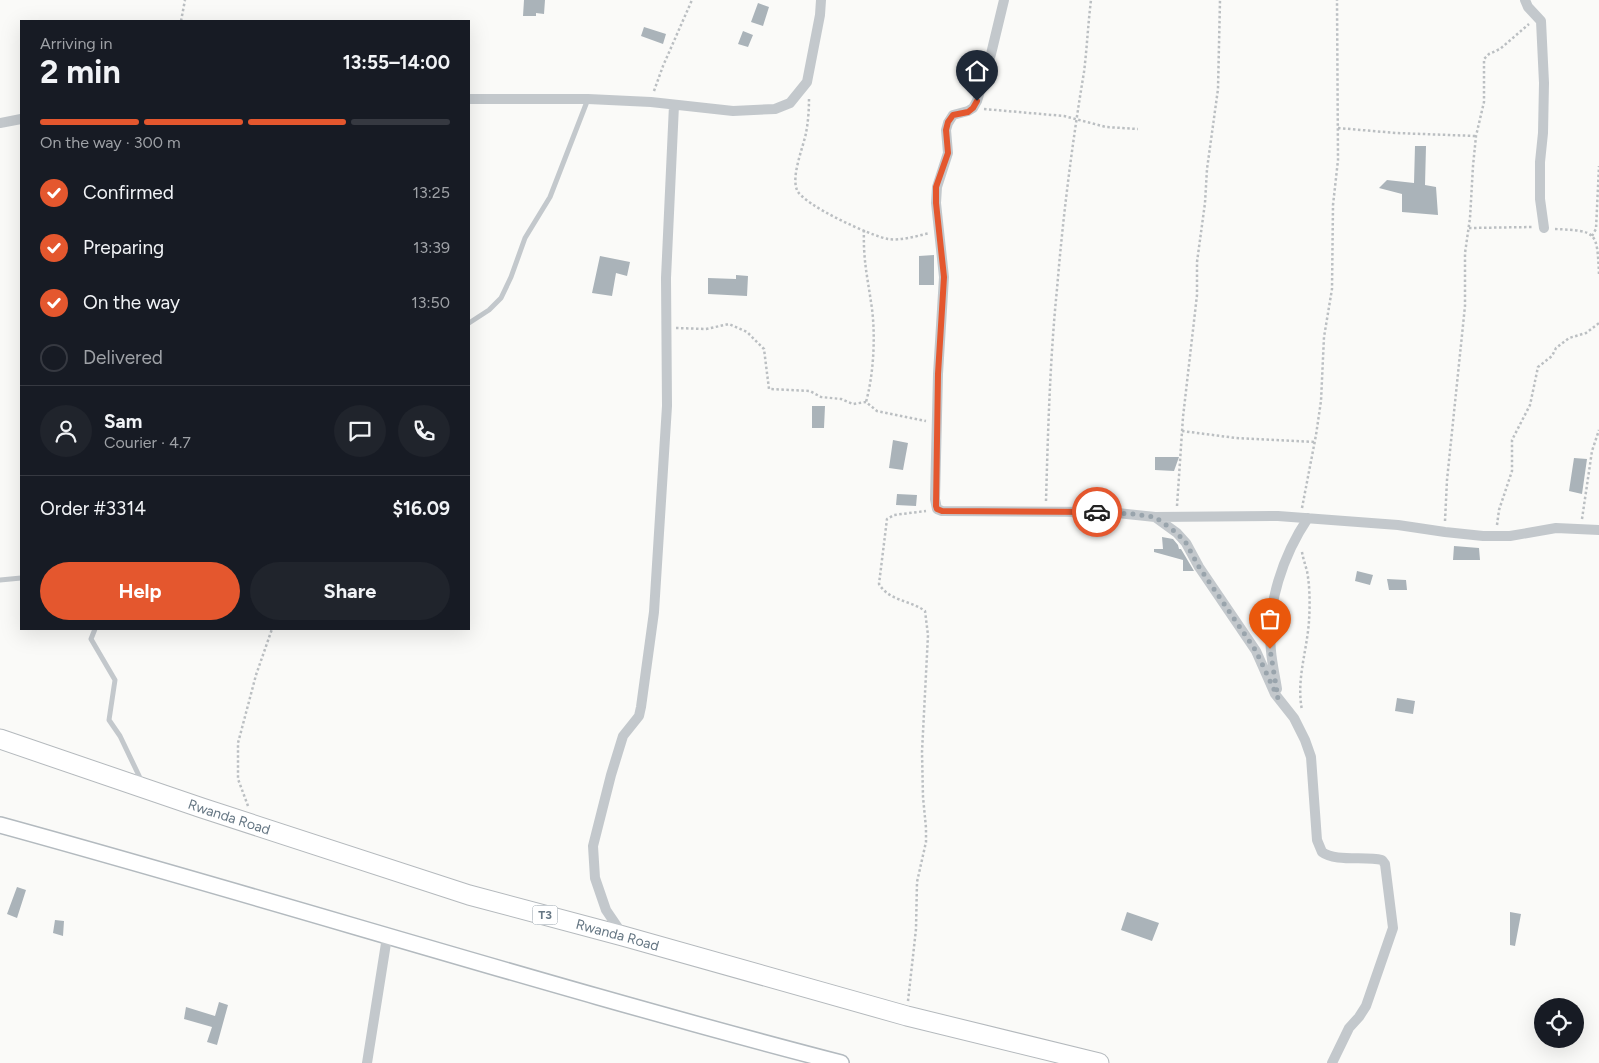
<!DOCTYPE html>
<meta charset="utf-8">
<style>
:root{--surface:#171b24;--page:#20242c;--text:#f1f3f6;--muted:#9ea1a6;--line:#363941;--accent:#e4572e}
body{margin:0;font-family:Figtree,sans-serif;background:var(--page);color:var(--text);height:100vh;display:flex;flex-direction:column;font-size:19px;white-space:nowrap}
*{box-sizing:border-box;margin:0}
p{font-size:16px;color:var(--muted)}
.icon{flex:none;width:28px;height:28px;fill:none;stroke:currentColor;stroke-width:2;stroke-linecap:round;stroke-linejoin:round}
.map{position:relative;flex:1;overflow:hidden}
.sheet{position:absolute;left:20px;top:20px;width:450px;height:610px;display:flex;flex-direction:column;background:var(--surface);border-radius:0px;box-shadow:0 5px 20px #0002}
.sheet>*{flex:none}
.controls{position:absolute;left:1534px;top:998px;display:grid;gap:10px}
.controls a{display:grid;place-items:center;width:50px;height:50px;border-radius:50%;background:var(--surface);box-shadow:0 5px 20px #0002;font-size:25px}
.pin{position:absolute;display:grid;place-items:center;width:42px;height:42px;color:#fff;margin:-51px -21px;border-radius:50% 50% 50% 0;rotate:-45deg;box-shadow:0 0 5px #0007}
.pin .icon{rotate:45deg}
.courier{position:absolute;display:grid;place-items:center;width:50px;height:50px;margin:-25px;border:4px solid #e4572e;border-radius:50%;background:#fff;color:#222;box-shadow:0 1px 6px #0007}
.headline em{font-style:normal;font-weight:700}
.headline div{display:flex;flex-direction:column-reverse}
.headline{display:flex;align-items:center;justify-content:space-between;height:85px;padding:0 20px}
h1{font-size:32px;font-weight:700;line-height:38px}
.bar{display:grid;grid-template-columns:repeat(4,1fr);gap:8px 5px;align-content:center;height:60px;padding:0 20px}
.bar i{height:6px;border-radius:4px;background:var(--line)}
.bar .active{background:var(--accent)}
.bar p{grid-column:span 4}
.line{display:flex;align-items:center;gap:12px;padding:0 20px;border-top:1px solid var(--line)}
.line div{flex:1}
.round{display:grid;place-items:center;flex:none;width:52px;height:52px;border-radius:26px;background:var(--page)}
ol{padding:0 20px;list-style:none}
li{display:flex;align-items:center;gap:15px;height:55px}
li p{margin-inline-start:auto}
li .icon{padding:5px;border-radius:50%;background:var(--accent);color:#fff;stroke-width:4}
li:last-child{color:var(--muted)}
li i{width:28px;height:28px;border:2px solid var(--line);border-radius:50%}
.action{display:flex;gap:10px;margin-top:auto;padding:10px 20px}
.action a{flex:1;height:58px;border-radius:30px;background:var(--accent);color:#fff;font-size:20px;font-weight:700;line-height:58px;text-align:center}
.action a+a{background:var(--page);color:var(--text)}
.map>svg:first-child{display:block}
</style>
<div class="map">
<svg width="1599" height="1063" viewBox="0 0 1599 1063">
<rect width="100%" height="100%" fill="#fafaf8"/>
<path fill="#aab3b9" d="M524,0H545L544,14L536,13V16H523Z
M758,3L769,7L763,26L751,22Z
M644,27L666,34L663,44L641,36Z
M743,31L753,35L748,47L738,44Z
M1415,146H1426L1425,185L1436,187L1438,215L1402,212V194L1379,188L1387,180L1414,183Z
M934,255V285H919V256Z
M600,256L630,262L627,276L616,273L612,296L592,293Z
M736,275L748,276L747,296L708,294V278L736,279Z
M812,406H825L824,428H812Z
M893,440L908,443L903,470L889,468Z
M1155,457H1179L1174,471L1155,470Z
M1574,458L1587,459L1582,494L1569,491Z
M897,494L917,495L916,506L896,505Z
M1162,537L1173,539L1178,545L1179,549H1181L1194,571H1183V560L1154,552V549H1163Z
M1454,546L1479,548L1480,560H1453Z
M1357,571L1373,575L1370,585L1355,581Z
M1387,579L1406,580L1407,590H1389Z
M1397,698L1415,701L1413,714L1395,711Z
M17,887L26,890L17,918L7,914Z
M1127,912L1159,923L1152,941L1121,930Z
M1510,912L1521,914L1515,946L1510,945Z
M55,920L64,921L63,936L53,933Z
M219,1002L228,1005L217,1045L207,1042L212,1027L184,1019L186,1007L215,1016Z"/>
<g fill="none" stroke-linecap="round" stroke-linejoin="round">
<defs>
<path id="secondary" d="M0,825C281,902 559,990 841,1063"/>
<g id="highway">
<path id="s1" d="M0,739L202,808L469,895L623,936L907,1016L1099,1063"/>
</g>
</defs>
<use href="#secondary" stroke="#b3babf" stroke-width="18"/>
<use href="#highway" stroke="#b4b9bd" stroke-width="21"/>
<path stroke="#bbbfc2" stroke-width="2.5" stroke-dasharray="2.5 2.5" stroke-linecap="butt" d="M181,21L185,0
M654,91L663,66L692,0
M809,99C809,110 808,123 806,133C803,148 791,176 797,190C803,205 871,236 888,239C901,241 916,236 930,233
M984,109L1064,116L1106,127L1138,129
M1338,128L1396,133L1476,136
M1469,228L1532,227
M1555,229C1597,231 1597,231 1599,274
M864,230C863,258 867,275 871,302C876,332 874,373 866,402
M1592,236L1596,229L1599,166
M676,328L706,329L729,324L747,332L764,349L769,389L810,391L821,397L841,399L853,404L866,402L877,411L926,421
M1182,431L1236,438L1315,442
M1046,501C1048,430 1050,359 1057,289C1063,216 1072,144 1084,72C1087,48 1088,24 1091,0
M1177,506L1183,417L1197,295V262L1205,203L1207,169L1218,89L1220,0
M1302,508L1316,435L1321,401L1324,337L1332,289L1333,205L1338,160L1337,0
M1582,519L1592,451L1599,430
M1445,521L1447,480L1465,306V253L1470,218L1473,166L1476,136L1484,102V59L1489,54L1500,49L1529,24
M1497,525L1499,510L1512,471V440L1530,405L1538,367L1552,356L1556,348L1569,338L1586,333L1599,323
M1302,552C1303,558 1305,564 1307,571C1310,587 1310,605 1309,621C1307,651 1296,680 1302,710
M248,806L238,779V743L256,675L272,629
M908,1001L916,929L917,882L926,842V828L923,797L922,752L928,635L925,611C910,600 889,601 879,584L887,519L894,515L926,511"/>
<path stroke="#c3c8cc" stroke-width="5" d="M469,323L489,310L501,298L511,277L525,238L550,197L588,99
M0,580L21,578
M95,629L91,639L115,680L109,720L120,736L142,782"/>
<path stroke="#c3c8cc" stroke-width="10" d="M1004,0L991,54L977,101L973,108L968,111L953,115L948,123L946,130L948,153L937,187L936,203L944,277L938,374L935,499L937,509L942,511L1108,512L1155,517L1278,516L1398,525L1445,532L1483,536H1510L1556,528L1599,530
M1525,0L1528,7L1541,21L1544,83L1543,133L1540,162V199L1544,228
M469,99H588L651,102L733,111L775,109L790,103L807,82L820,15L821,0
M0,123L21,119
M1155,517L1177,533L1186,543L1199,567L1256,651L1275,694L1294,718L1305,740L1311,757L1317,840L1322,852C1335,862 1365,856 1382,860L1385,864L1393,928L1366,1006L1359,1017L1349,1028L1332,1063
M1277,689C1275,676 1272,663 1271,651C1266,605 1283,555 1308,518
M623,935L606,910L595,878L593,846L611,775L623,736L639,716L641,707L654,612L667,406L666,278L674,105
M367,1063L387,937"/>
<use href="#secondary" stroke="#fff" stroke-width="15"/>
<use href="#highway" stroke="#fff" stroke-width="19"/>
</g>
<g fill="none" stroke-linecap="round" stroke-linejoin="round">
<path stroke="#99a4ac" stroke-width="5" stroke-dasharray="0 9" d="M1097,512L1132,514L1155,517L1177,533L1186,543L1199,567L1256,651L1278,698L1270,649"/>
<path stroke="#e4572e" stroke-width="6" d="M977,101L973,108L968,112L953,115L948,122L946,130L948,153L936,187V203L944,277L938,374L936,506L937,509L942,511L1097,512"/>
</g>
<g text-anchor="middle" stroke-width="5" stroke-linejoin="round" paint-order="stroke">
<rect fill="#fff" stroke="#939fa8" stroke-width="1" x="532.5" y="905.5" width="25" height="19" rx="4"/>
<g font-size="12" font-weight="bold" fill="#657683">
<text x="545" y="919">T3</text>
</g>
<g font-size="14" fill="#657683" stroke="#fff">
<text dy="5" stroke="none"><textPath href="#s1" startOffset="242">Rwanda Road</textPath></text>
<text dy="5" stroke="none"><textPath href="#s1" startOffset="648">Rwanda Road</textPath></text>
</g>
</g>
</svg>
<div class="controls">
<a><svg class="icon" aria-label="locate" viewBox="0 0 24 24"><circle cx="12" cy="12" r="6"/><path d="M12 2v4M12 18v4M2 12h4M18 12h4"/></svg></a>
</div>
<div class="pin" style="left:1270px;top:649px;background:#ea580c"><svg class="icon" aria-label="bag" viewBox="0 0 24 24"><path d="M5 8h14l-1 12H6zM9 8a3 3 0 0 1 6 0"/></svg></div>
<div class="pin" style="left:977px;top:101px;background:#1f2937"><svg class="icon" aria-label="home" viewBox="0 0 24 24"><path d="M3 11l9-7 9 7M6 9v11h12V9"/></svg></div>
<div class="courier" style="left:1097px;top:512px"><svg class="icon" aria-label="car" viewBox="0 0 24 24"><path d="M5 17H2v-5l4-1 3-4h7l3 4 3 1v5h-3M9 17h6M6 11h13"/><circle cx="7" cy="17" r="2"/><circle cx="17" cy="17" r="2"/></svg></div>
<section class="sheet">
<div class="headline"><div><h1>2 min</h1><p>Arriving in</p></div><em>13:55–14:00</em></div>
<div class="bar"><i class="active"></i><i class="active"></i><i class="active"></i><i></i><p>On the way · 300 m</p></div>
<ol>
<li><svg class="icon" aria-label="check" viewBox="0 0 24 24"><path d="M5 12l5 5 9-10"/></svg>Confirmed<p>13:25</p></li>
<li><svg class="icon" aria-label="check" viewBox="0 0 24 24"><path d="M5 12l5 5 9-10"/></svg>Preparing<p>13:39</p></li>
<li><svg class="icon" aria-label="check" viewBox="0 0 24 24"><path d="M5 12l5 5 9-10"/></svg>On the way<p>13:50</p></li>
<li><i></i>Delivered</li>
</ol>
<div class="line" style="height:90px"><a class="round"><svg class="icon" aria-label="person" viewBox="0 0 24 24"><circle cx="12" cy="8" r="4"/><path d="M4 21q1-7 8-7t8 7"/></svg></a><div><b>Sam</b><p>Courier · 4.7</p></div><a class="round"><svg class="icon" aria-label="chat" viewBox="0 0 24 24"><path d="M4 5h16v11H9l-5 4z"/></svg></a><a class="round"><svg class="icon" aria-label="phone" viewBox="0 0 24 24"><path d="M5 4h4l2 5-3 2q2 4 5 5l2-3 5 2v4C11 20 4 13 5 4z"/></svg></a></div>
<div class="line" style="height:65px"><div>Order #3314</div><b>$16.09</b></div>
<div class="action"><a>Help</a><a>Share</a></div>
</section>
</div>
